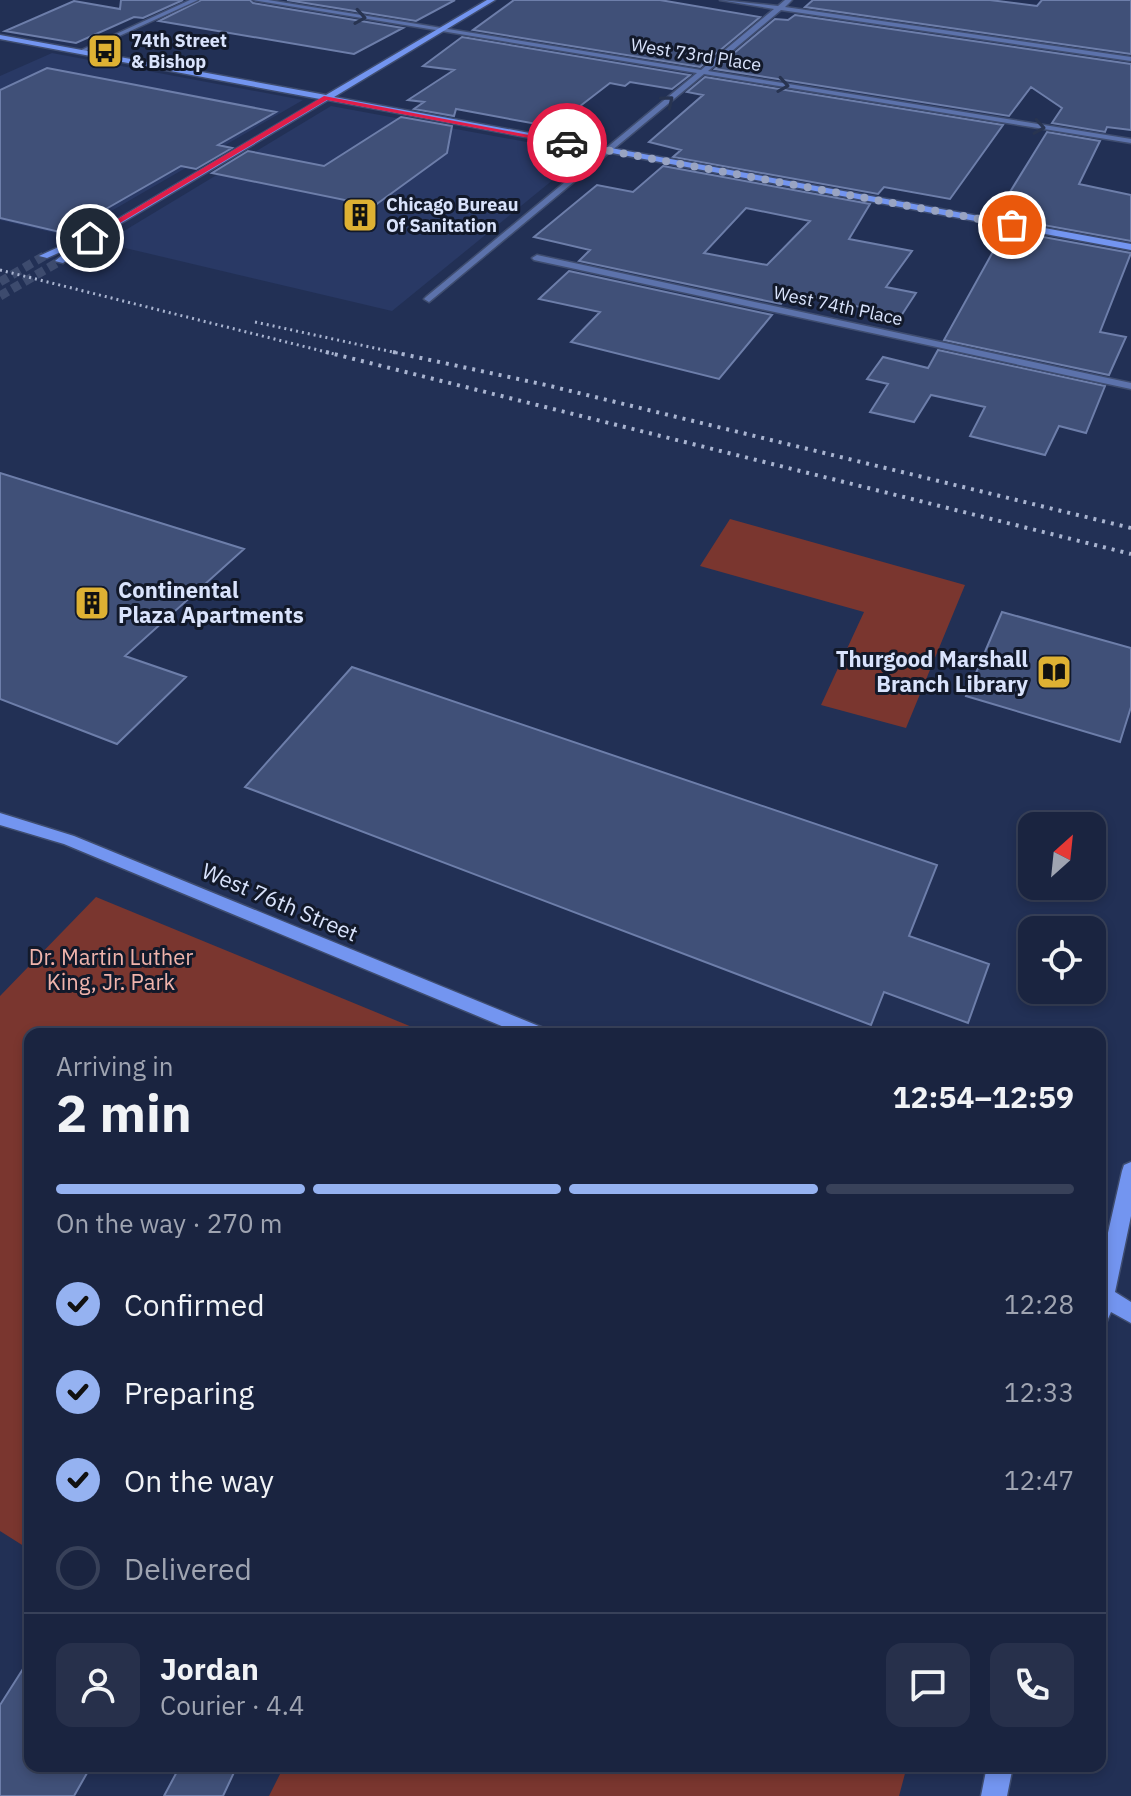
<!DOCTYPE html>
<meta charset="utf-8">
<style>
:root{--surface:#1a2440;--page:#27304b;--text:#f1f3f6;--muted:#9fa4b1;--line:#384159;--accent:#95b2f1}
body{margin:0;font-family:"IBM Plex Sans",sans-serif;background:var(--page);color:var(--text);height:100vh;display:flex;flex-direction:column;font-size:30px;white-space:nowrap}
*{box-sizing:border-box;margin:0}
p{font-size:26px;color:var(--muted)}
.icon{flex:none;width:44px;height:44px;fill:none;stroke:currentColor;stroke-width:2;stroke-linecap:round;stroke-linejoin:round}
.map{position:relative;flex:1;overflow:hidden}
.details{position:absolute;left:24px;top:1028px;width:1082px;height:744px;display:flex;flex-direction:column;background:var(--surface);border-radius:16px;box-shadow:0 4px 12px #0003,0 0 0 2px var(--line)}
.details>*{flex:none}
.needle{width:52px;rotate:27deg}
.tools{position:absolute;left:1018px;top:812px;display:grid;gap:16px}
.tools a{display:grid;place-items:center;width:88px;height:88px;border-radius:16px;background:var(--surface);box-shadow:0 4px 12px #0003,0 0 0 2px var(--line);font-size:40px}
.pin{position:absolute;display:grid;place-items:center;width:68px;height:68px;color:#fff;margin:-34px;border:4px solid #fff;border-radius:50%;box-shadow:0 2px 8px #0007}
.courier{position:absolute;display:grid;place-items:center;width:80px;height:80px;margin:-40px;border:6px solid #e11d48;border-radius:50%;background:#fff;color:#222;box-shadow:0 2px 10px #0007}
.summary em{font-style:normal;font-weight:700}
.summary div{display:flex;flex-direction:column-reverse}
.summary{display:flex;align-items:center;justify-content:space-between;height:136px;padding:0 32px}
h1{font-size:52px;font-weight:700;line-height:60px}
.bar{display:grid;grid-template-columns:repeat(4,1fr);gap:12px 8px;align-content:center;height:96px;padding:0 32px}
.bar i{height:10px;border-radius:6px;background:var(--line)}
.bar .on{background:var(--accent)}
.bar p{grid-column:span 4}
.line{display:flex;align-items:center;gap:20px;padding:0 32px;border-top:2px solid var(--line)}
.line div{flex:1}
.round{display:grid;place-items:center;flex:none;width:84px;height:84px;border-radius:16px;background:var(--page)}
ol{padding:0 32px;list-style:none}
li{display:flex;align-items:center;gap:24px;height:88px}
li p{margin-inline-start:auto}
li .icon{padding:8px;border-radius:50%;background:var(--accent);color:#111;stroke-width:4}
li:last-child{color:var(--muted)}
li i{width:44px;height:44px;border:4px solid var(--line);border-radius:50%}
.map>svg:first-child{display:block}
</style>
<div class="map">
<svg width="1131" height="1796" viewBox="0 0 1131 1796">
<rect width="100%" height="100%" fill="#223055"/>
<path fill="#293965" d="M52,53L303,100L68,236L0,220V76Z
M331,106L586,153L392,311L104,243Z"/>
<path fill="#7a362f" d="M730,519L965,585L906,728L821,705L864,612L700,566Z
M96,897L429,1034H30V1550L0,1531V996Z
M284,1766H907L899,1796H269Z"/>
<path fill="#405078" stroke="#6d7eaa" stroke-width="2" fill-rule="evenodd" d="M121,0H183L143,18L134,17L76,43L5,31L74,1L120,9Z
M201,0H250L253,3L403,28L354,54L159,21Z
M287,0H455L416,21Z
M514,0H660L760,17L700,67L473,30Z
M813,0H990L1037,6L1042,0H1131V54L805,7Z
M795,15L1131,64V130L1107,127L1105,132L1052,123L1062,108L1031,87L1009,116L715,69L775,19L788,20Z
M462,37L690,75L672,89L630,82L625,86L610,83L553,127L456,109L454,116L414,109L424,102L408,100L454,70L423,66Z
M47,68L131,84L276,112L218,145L232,148L196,169L181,166L64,233L0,218V90Z
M705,77L1003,125L950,199L884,187L878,194L673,157L681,150L649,142L703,95L687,92Z
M401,117L452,126L447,153L374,206L212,173L248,151L324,166Z
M1047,132L1100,141L1079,184L1131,195V241L1011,219L1022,200L1010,192Z
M663,166L870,204L849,239L912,251L886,287L916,293L901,316L791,292L781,304L579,261L590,250L534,237L597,185L633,192ZM746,208L810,221L767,265L704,253Z
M1005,230L1131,253L1100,332L1126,337L1109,375L944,340Z
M569,271L772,315L719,379L571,342L600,312L539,299Z
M938,350L1105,386L1086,433L1059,426L1045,455L970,436L985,407L931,395L914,422L870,412L888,384L867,379L883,357L928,368Z
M0,473L244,549L125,656L186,677L117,744L0,699Z
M1002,612L1131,648V707L1120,742L966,696Z
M352,667L937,865L909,936L989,964L968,1023L884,992L871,1025L245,787Z
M30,1658V1766H91L74,1796H0V1705Z
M180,1766H237L223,1796H164Z"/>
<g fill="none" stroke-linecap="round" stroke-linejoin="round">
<path stroke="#3d4b6e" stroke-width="9" stroke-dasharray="9 5" stroke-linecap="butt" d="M0,282L44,256
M0,296L60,261"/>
<defs>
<path id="street" d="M190,0H198L82,53L77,52Z
M253,0H268L701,70L774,9L720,0L778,6L785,0H792L785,7L1131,57V61L781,10L708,71L1131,139V143L704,74L429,302L424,299L426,297L697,73Z
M537,255L1131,383V389L534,260L532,258Z"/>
<path id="secondary" d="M487,0H495L334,97L1131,244V250L328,100L93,240L63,263L55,261L72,247L47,258L39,256L74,240L81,241L320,99L0,39V35L326,95Z
M0,813L74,836L546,1029L549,1034H521L64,844L0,825Z
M1131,1162V1216L1115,1292L1131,1302V1323L1111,1312L1107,1321L1100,1324V1268L1122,1171L1124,1165Z
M987,1766H1013L1007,1796H981Z"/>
</defs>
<use href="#street" stroke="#3f4d70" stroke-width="3"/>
<use href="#secondary" stroke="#3f4d70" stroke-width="3"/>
<use href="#street" fill="#5c72ab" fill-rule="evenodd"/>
<use href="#secondary" fill="#7395f0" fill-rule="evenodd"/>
<path stroke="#a9b4d0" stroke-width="3" stroke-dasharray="2 4" stroke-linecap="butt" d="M0,270L334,354
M255,322L402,354"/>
<path stroke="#a9b4d0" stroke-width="4" stroke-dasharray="3 6" stroke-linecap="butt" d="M326,352L1131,554
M393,352L546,385L1131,528"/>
</g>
<defs><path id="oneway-chevron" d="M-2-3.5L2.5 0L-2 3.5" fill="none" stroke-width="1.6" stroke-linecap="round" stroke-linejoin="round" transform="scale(2)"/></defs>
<g stroke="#283451">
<use href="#oneway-chevron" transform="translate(360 17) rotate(9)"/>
<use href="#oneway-chevron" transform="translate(783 85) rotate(9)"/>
<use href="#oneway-chevron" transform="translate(668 101) rotate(-40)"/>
<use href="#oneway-chevron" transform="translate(1039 127) rotate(9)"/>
</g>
<path fill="#e11d48" d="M324,96L571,143L567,145L327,100L93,239L86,238Z"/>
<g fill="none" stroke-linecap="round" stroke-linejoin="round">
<path stroke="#99a4c2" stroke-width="8" stroke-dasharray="0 14.4" d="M567,143L1012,225"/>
</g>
<defs>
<symbol id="bus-square" viewBox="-11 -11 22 22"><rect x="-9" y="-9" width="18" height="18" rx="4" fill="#deb133" stroke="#12192a"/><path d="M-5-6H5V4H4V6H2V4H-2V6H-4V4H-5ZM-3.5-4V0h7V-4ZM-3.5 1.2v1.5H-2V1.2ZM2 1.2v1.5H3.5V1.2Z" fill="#111"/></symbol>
<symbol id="building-square" viewBox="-11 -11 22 22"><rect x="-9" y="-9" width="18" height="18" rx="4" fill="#deb133" stroke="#12192a"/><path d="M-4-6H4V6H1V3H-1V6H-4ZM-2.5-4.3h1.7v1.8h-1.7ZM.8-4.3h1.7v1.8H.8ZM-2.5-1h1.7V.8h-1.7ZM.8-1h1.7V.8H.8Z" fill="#111"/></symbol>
<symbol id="library-square" viewBox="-11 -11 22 22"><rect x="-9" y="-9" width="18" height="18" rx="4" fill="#deb133" stroke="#12192a"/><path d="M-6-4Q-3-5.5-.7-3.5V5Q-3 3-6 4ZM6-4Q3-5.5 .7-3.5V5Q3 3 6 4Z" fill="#111"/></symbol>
</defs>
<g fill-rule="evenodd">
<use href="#bus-square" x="85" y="31" width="40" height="40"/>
<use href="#building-square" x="340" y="195" width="40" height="40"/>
<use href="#building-square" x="72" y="583" width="40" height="40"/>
<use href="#library-square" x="1034" y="652" width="40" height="40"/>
</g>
<g text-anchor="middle" stroke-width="6" stroke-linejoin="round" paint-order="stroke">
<g font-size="18" font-weight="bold" fill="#d9e3fc" stroke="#12192a" text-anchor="start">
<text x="131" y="47">74th Street<tspan x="131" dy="21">&amp; Bishop</tspan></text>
<text x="386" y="211">Chicago Bureau<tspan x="386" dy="21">Of Sanitation</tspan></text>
</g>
<g font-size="18" fill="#d9e3fc" stroke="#12192a">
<text transform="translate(696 55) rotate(9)" y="6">West 73rd Place</text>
<text transform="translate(838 306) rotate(12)" y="6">West 74th Place</text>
</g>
<g font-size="22" font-weight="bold" fill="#d9e3fc" stroke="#12192a" text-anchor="start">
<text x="118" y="598">Continental<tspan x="118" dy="25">Plaza Apartments</tspan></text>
<text x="1028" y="667" text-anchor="end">Thurgood Marshall<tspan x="1028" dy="25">Branch Library</tspan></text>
</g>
<g font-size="22" fill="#d9e3fc" stroke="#12192a">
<text transform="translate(280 902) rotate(23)" y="8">West 76th Street</text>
</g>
<g font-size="22" fill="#f0b4ac" stroke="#12192a">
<text x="111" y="965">Dr. Martin Luther<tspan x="111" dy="25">King, Jr. Park</tspan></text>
</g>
</g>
</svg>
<div class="tools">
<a><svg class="needle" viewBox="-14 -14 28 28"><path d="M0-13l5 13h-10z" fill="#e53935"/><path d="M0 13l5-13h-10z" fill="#9fa4b1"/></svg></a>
<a><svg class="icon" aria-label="locate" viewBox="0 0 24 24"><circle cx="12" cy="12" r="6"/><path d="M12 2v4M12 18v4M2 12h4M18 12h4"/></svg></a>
</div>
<div class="pin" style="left:1012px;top:225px;background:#ea580c"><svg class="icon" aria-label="bag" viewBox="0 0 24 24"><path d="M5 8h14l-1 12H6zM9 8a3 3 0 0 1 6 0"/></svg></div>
<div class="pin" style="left:90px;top:238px;background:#1f2937"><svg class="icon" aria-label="home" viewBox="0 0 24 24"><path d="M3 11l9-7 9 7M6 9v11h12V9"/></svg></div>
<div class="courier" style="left:567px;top:143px"><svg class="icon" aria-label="car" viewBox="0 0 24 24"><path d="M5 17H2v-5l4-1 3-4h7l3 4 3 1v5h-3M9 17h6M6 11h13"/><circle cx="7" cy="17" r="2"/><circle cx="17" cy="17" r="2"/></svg></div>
<section class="details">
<div class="summary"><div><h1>2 min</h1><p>Arriving in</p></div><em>12:54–12:59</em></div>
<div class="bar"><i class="on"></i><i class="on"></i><i class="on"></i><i></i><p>On the way · 270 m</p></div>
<ol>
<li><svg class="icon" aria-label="check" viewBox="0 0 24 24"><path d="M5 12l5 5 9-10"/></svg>Confirmed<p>12:28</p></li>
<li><svg class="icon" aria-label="check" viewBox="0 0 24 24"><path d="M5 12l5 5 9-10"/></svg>Preparing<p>12:33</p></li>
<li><svg class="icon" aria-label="check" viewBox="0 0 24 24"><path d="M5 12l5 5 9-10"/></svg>On the way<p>12:47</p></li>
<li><i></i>Delivered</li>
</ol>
<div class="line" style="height:144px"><a class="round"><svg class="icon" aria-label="person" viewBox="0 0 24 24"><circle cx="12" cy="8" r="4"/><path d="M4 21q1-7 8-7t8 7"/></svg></a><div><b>Jordan</b><p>Courier · 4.4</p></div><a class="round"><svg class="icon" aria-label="chat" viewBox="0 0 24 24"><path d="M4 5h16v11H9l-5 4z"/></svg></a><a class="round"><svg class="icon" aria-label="phone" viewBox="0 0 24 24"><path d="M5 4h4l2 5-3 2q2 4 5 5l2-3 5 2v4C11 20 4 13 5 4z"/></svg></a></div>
</section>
</div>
